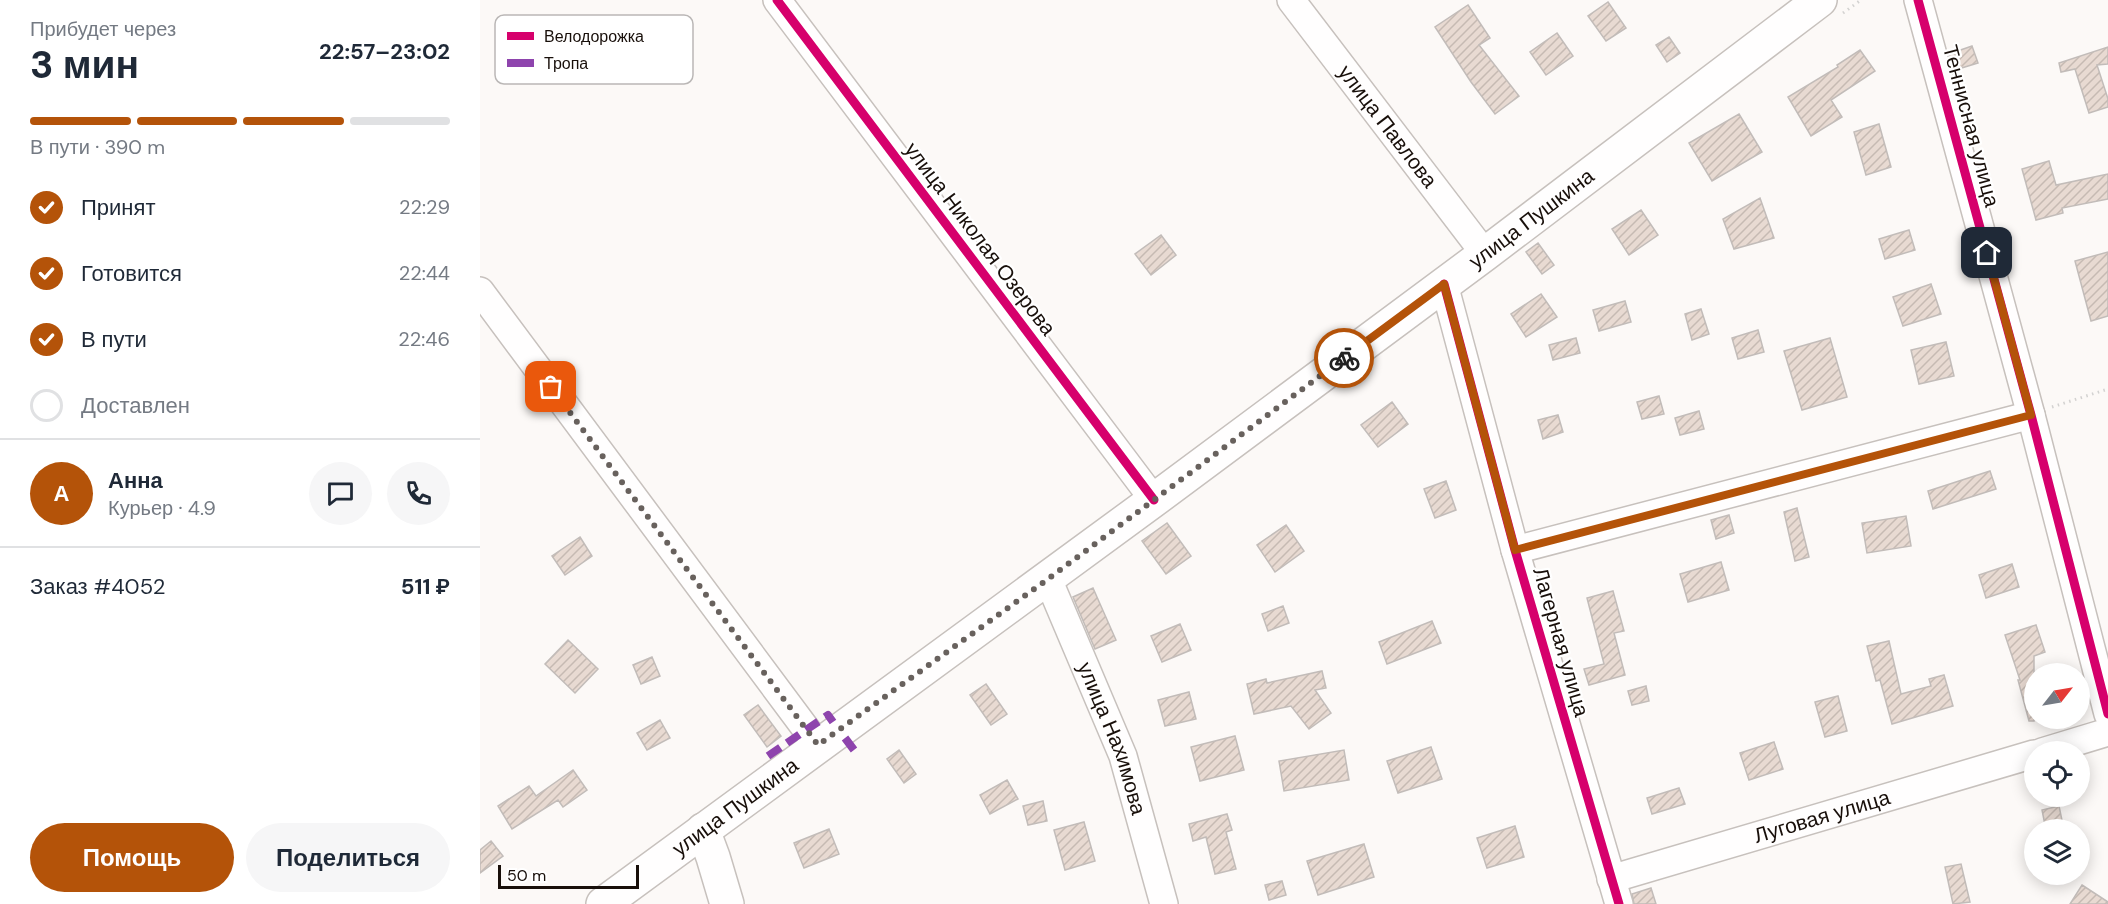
<!DOCTYPE html>
<html lang="ru">
<meta charset="utf-8">
<style>
:root{--surface:#fff;--page:#f6f6f7;--text:#1f2937;--muted:#747a83;--line:#e0e1e3;--accent:#b45309}
body{margin:0;font-family:"DM Sans",sans-serif;background:var(--page);color:var(--text);height:100vh;display:flex;flex-direction:column;font-size:22px;white-space:nowrap}
*{box-sizing:border-box;margin:0}
p{font-size:20px;color:var(--muted)}
.icon{flex:none;width:33px;height:33px;fill:none;stroke:currentColor;stroke-width:2;stroke-linecap:round;stroke-linejoin:round}
.map{position:relative;flex:1;overflow:hidden}
.drawer{display:flex;flex-direction:column;background:var(--surface);width:480px}
.drawer>*{flex:none}
.needle{width:39px;rotate:59deg}
.buttons{position:absolute;left:1544px;top:663px;display:grid;gap:12px}
.buttons a{display:grid;place-items:center;width:66px;height:66px;border-radius:50%;background:var(--surface);box-shadow:0 3px 15px #0003;font-size:30px}
.scale{position:absolute;left:18px;bottom:15px;width:141px;box-sizing:border-box;padding-left:6px;border:3px solid #180f0a;border-top:0;font-size:16px;line-height:21px;white-space:nowrap;color:#180f0a;-webkit-text-stroke:4px #fff;paint-order:stroke}
.pin{position:absolute;display:grid;place-items:center;width:51px;height:51px;color:#fff;margin:-26px;border-radius:12px;box-shadow:0 3px 9px #0006}
.courier{position:absolute;display:grid;place-items:center;width:60px;height:60px;margin:-30px;border:4px solid #b45309;border-radius:50%;background:#fff;color:#222;box-shadow:0 2px 8px #0007}
.summary em{font-style:normal;font-weight:700}
.summary div{display:flex;flex-direction:column-reverse}
.summary{display:flex;align-items:center;justify-content:space-between;height:102px;padding:0 30px}
h1{font-size:39px;font-weight:700;line-height:45px}
.bar{display:grid;grid-template-columns:repeat(4,1fr);gap:9px 6px;align-content:center;height:72px;padding:0 30px}
.bar i{height:8px;border-radius:4px;background:var(--line)}
.bar .active{background:var(--accent)}
.bar p{grid-column:span 4}
.line{display:flex;align-items:center;gap:15px;padding:0 30px;border-top:2px solid var(--line)}
.line div{flex:1}
.round{display:grid;place-items:center;flex:none;width:63px;height:63px;border-radius:32px;background:var(--page)}
ol{padding:0 30px;list-style:none}
li{display:flex;align-items:center;gap:18px;height:66px}
li p{margin-inline-start:auto}
li .icon{padding:6px;border-radius:50%;background:var(--accent);color:#fff;stroke-width:4}
li:last-child{color:var(--muted)}
li i{width:33px;height:33px;border:3px solid var(--line);border-radius:50%}
.action{display:flex;gap:12px;margin-top:auto;padding:12px 30px}
.action a{flex:1;height:69px;border-radius:36px;background:var(--accent);color:#fff;font-size:24px;font-weight:700;line-height:69px;text-align:center}
.action a+a{background:var(--page);color:var(--text)}
main{display:flex;flex:1;min-height:0}
.map>svg:first-child{display:block}
</style>
<main>
<section class="drawer">
<div class="summary"><div><h1>3 мин</h1><p>Прибудет через</p></div><em>22:57–23:02</em></div>
<div class="bar"><i class="active"></i><i class="active"></i><i class="active"></i><i></i><p>В пути · 390 m</p></div>
<ol>
<li><svg class="icon" aria-label="check" viewBox="0 0 24 24"><path d="M5 12l5 5 9-10"/></svg>Принят<p>22:29</p></li>
<li><svg class="icon" aria-label="check" viewBox="0 0 24 24"><path d="M5 12l5 5 9-10"/></svg>Готовится<p>22:44</p></li>
<li><svg class="icon" aria-label="check" viewBox="0 0 24 24"><path d="M5 12l5 5 9-10"/></svg>В пути<p>22:46</p></li>
<li><i></i>Доставлен</li>
</ol>
<div class="line" style="height:108px"><b class="round" style="background:var(--accent);color:#fff">А</b><div><b>Анна</b><p>Курьер · 4.9</p></div><a class="round"><svg class="icon" aria-label="chat" viewBox="0 0 24 24"><path d="M4 5h16v11H9l-5 4z"/></svg></a><a class="round"><svg class="icon" aria-label="phone" viewBox="0 0 24 24"><path d="M5 4h4l2 5-3 2q2 4 5 5l2-3 5 2v4C11 20 4 13 5 4z"/></svg></a></div>
<div class="line" style="height:78px"><div>Заказ #4052</div><b>511 ₽</b></div>
<div class="action"><a>Помощь</a><a>Поделиться</a></div>
</section>
<div class="map">
<svg width="1628" height="904" viewBox="0 0 1628 904">
<defs>
<pattern id="building-hatch" width="6" height="6" patternUnits="userSpaceOnUse" patternTransform="scale(1.5)"><rect width="6" height="6" fill="#e8dad2"/><path d="M-1 1l2-2M0 6l6-6M5 7l2-2" fill="none" stroke="#c6bab3"/></pattern>
</defs>
<rect width="100%" height="100%" fill="#fcf9f7"/>
<path fill="url(#building-hatch)" stroke="#c2bcb9" stroke-width="1.5" d="M1128,2L1146,28L1126,41L1108,16Z
M988,5L1010,38L999,45L1039,96L1015,114L991,82L955,27Z
M1077,33L1093,56L1066,75L1050,52Z
M1189,37L1200,53L1187,62L1176,45Z
M1492,46L1498,63L1475,70L1469,54Z
M1628,47V64L1617,65L1628,99V107L1609,113L1595,69L1581,72L1579,63Z
M1380,50L1395,71L1351,100L1362,117L1331,136L1308,97L1358,67L1357,65Z
M1259,114L1282,152L1232,181L1209,143Z
M1399,124L1411,167L1386,175L1374,132Z
M1569,161L1576,185L1628,174V199L1582,208L1583,213L1556,220L1542,169Z
M1280,198L1294,238L1254,249L1243,219Z
M1161,210L1178,235L1149,255L1132,229Z
M1429,230L1435,250L1405,259L1399,239Z
M681,235L696,255L671,275L655,254Z
M1058,243L1074,265L1062,274L1046,252Z
M1628,252V316L1611,321L1595,261Z
M1451,284L1461,314L1423,326L1413,297Z
M1061,294L1077,317L1046,337L1031,314Z
M1145,301L1151,322L1119,331L1113,310Z
M1221,309L1229,334L1212,340L1205,314Z
M1278,330L1284,352L1258,359L1252,338Z
M1096,338L1100,353L1073,360L1069,345Z
M1350,338L1367,397L1322,410L1304,351Z
M1466,342L1474,376L1439,384L1431,350Z
M1179,396L1184,414L1162,419L1157,402Z
M912,402L928,424L898,447L881,425Z
M1219,411L1224,429L1200,435L1195,418Z
M1078,415L1083,432L1063,439L1058,420Z
M1510,471L1516,489L1453,509L1448,491Z
M966,481L976,510L955,518L944,489Z
M1317,508L1329,557L1315,561L1304,512Z
M1249,515L1254,533L1236,539L1231,520Z
M1426,516L1431,546L1387,553L1382,523Z
M687,523L711,556L686,574L662,541Z
M806,525L824,551L795,572L777,545Z
M100,537L112,556L85,575L72,556Z
M1241,562L1249,590L1208,602L1200,574Z
M1532,564L1539,587L1506,598L1499,575Z
M613,588L636,640L615,649L593,597Z
M1133,591L1144,631L1134,633L1145,675L1109,685L1104,669L1124,664L1107,598Z
M803,606L809,623L788,631L782,614Z
M952,621L961,643L907,664L899,642Z
M700,624L711,650L682,662L671,636Z
M1556,625L1565,652L1554,656V721H1549L1538,680H1540L1525,635Z
M88,640L118,669L95,693L65,664Z
M1409,641L1421,694L1451,686L1449,679L1464,675L1473,706L1412,724L1400,680L1396,681L1387,646Z
M172,657L180,676L161,684L153,665Z
M842,671L846,688L835,690L851,713L829,729L811,706L774,714L767,684L786,679L787,683Z
M506,684L527,714L511,725L490,695Z
M1166,686L1169,701L1152,705L1148,691Z
M709,692L716,719L685,726L678,700Z
M1358,696L1367,731L1345,737L1335,702Z
M278,705L301,736L287,747L264,715Z
M180,720L190,738L167,750L157,733Z
M755,736L764,770L720,781L711,747Z
M1294,742L1303,769L1269,780L1260,753Z
M951,747L962,779L918,793L907,761Z
M419,750L436,774L424,783L407,759Z
M864,750L869,780L804,791L799,761Z
M93,770L107,790L83,807L78,800L32,829L18,806L49,786L56,796Z
M527,780L538,799L510,814L500,795Z
M1199,788L1205,804L1172,814L1167,798Z
M563,801L567,821L548,825L543,806Z
M1579,806L1584,830H1566L1562,810Z
M747,814L752,830L746,832L756,869L735,874L726,837L713,841L709,824Z
M604,822L615,861L585,870L574,830Z
M1035,826L1044,857L1007,868L997,838Z
M349,829L359,854L324,868L314,843Z
M11,841L23,856L0,873V850Z
M884,844L894,877L838,895L827,861Z
M1481,864L1490,902L1473,904L1465,867Z
M802,881L806,895L789,900L785,885Z
M1602,885L1628,902V904H1590Z
M1171,888L1176,904H1154L1152,894Z"/>
<g fill="none" stroke-linecap="round" stroke-linejoin="round">
<defs>
<g id="minor">
<path d="M297,0L674,500"/>
<path id="s1" d="M811,0L1005,254"/>
<path d="M1438,0L1551,415L1628,714"/>
<path d="M964,284L1035,550L1139,904"/>
<path d="M0,291L338,745"/>
<path d="M1035,550L1551,415"/>
<path id="s2" d="M568,579L643,756L684,904"/>
<path d="M1562,752L1628,732"/>
<path id="s3" d="M1131,879L1554,754"/>
</g>
<g id="major">
<path d="M223,830L233,857L247,904"/>
<path id="s4" d="M123,904L674,500L1005,254L1340,0"/>
</g>
</defs>
<use href="#minor" stroke="#c7c1bd" stroke-width="30"/>
<use href="#major" stroke="#c7c1bd" stroke-width="36"/>
<path stroke="#d3d2d1" stroke-width="3" stroke-dasharray="1.5 4.5" stroke-linecap="butt" d="M1363,13L1381,0
M1572,407L1628,389"/>
<use href="#minor" stroke="#fffefe" stroke-width="27"/>
<use href="#major" stroke="#fffefe" stroke-width="33"/>
<path stroke="#8e44ad" stroke-width="8" stroke-dasharray="15 8" stroke-linecap="butt" d="M365,738L374,750
M288,756L348,715L353,722"/>
<defs>
<path id="cycleway" d="M297,0L674,500
M1438,0L1551,415L1628,714
M964,284L1035,550L1139,904"/>
</defs>
<use href="#cycleway" stroke="#fff" stroke-width="13"/>
<use href="#cycleway" stroke="#d6006c" stroke-width="9"/>
</g>
<g fill="none" stroke-linecap="round" stroke-linejoin="round">
<path stroke="#68615d" stroke-width="6" stroke-dasharray="0 10.8" d="M71,387L338,745L568,579L864,358"/>
<path stroke="#b45309" stroke-width="8" d="M864,358L964,284L1035,550L1551,415L1507,253"/>
</g>
<g text-anchor="middle" stroke-width="4.5" stroke-linejoin="round" paint-order="stroke">
<g font-size="21" fill="#180f0a" stroke="#fff">
<text transform="translate(1491 126) rotate(75)" y="7">Теннисная улица</text>
<text dy="7" stroke="none"><textPath href="#s1" startOffset="159">улица Павлова</textPath></text>
<text dy="7" stroke="none"><textPath href="#s4" startOffset="1154">улица Пушкина</textPath></text>
<text transform="translate(500 239) rotate(53)" y="7">улица Николая Озерова</text>
<text transform="translate(1081 642) rotate(74)" y="7">Лагерная улица</text>
<text dy="7" stroke="none"><textPath href="#s2" startOffset="172">улица Нахимова</textPath></text>
<text dy="7" stroke="none"><textPath href="#s4" startOffset="164">улица Пушкина</textPath></text>
<text dy="7" stroke="none"><textPath href="#s3" startOffset="220">Луговая улица</textPath></text>
</g>
</g>
<rect x="15" y="15" width="198" height="69" rx="9" fill="#fff" stroke="#bab7b6" stroke-width="1.5"/>
<rect x="27" y="32" width="27" height="8" fill="#d6006c"/>
<rect x="27" y="59" width="27" height="8" fill="#8e44ad"/>
<g font-size="16" fill="#180f0a">
<text x="64" y="42">Велодорожка</text>
<text x="64" y="69">Тропа</text>
</g>
</svg>
<div class="buttons">
<a><svg class="needle" viewBox="-14 -14 28 28"><path d="M0-13l5 13h-10z" fill="#e53935"/><path d="M0 13l5-13h-10z" fill="#747a83"/></svg></a>
<a><svg class="icon" aria-label="locate" viewBox="0 0 24 24"><circle cx="12" cy="12" r="6"/><path d="M12 2v4M12 18v4M2 12h4M18 12h4"/></svg></a>
<a><svg class="icon" aria-label="layers" viewBox="0 0 24 24"><path d="M12 4l9 5-9 5-9-5zM3 14l9 5 9-5"/></svg></a>
</div>
<div class="scale">50 m</div>
<div class="pin" style="left:71px;top:387px;background:#ea580c"><svg class="icon" aria-label="bag" viewBox="0 0 24 24"><path d="M5 8h14l-1 12H6zM9 8a3 3 0 0 1 6 0"/></svg></div>
<div class="pin" style="left:1507px;top:253px;background:#1f2937"><svg class="icon" aria-label="home" viewBox="0 0 24 24"><path d="M3 11l9-7 9 7M6 9v11h12V9"/></svg></div>
<div class="courier" style="left:864px;top:358px"><svg class="icon" aria-label="bike" viewBox="0 0 24 24"><circle cx="6" cy="16" r="4"/><circle cx="18" cy="16" r="4"/><path d="M6 16l4-8h5l3 8M10 8l3 8H6M13 5h3"/></svg></div>
</div>
</main>
